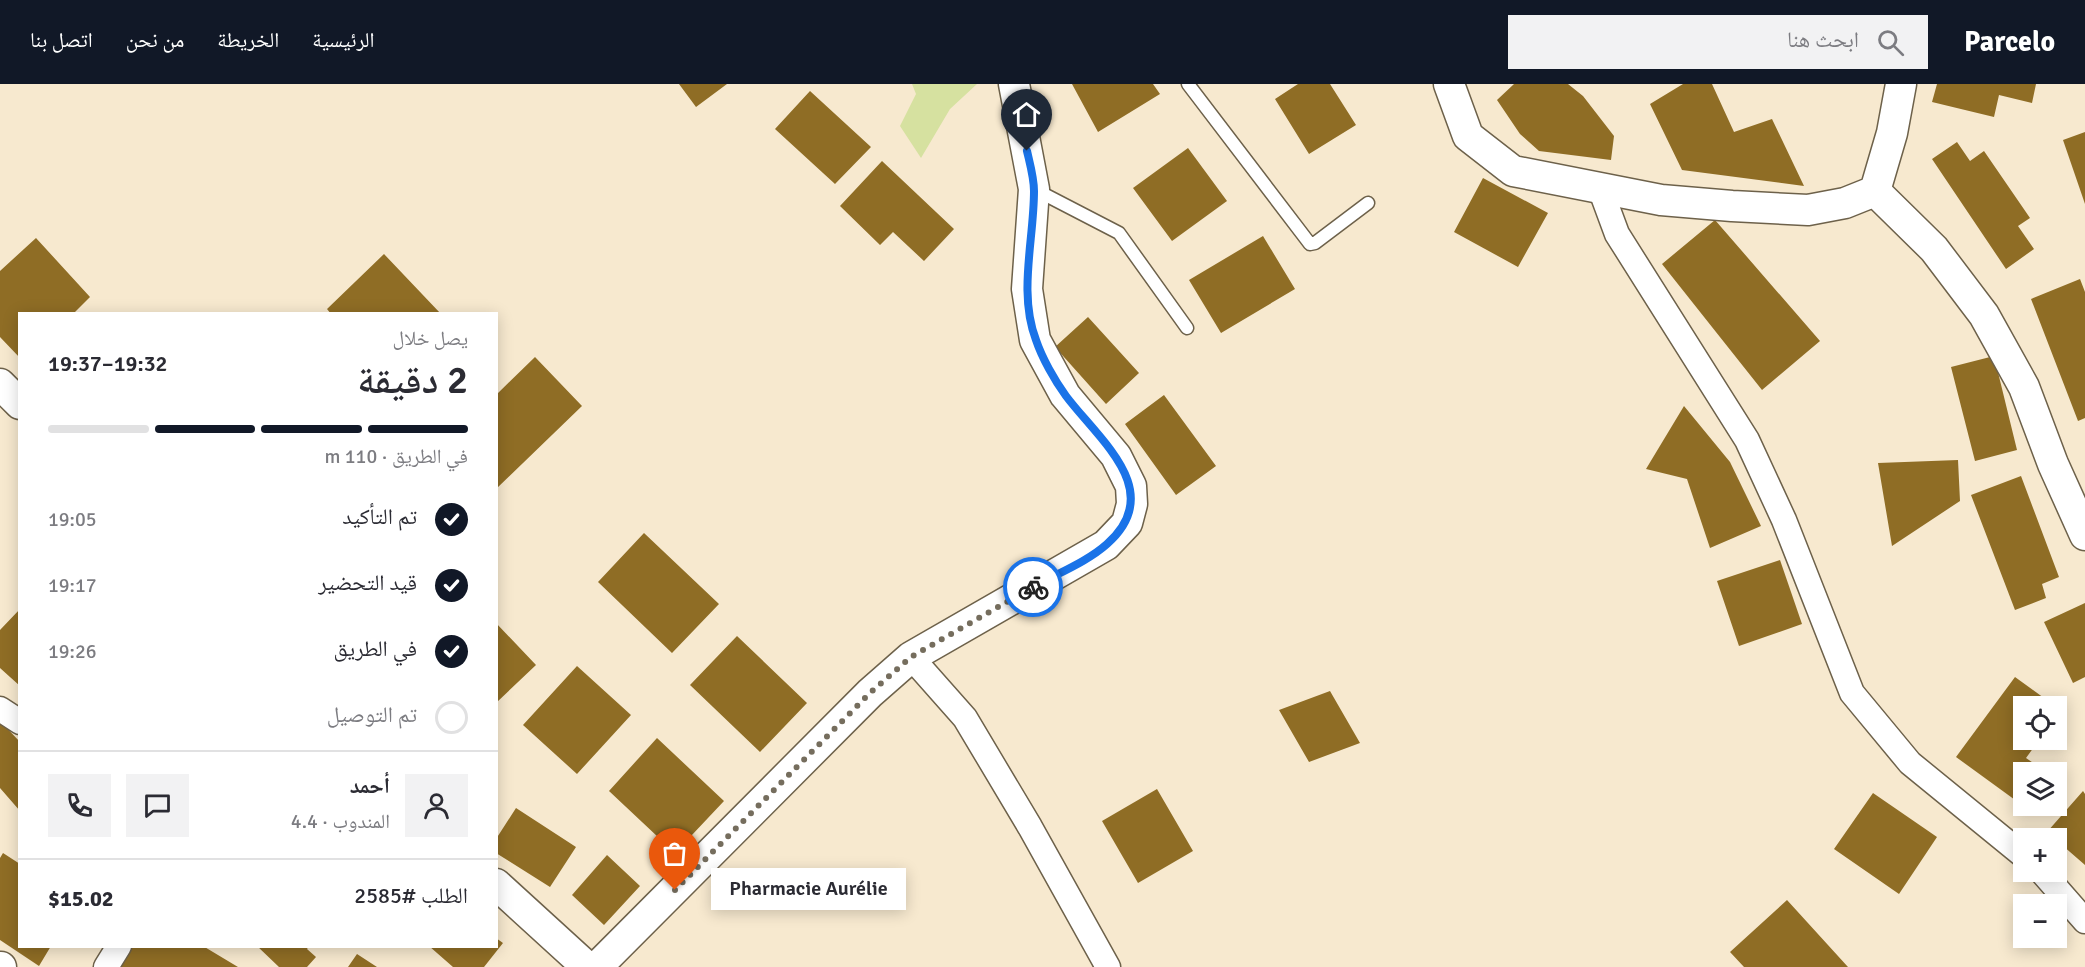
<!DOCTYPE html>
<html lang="ar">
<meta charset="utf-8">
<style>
:root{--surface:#fff;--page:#f2f2f3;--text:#2b2b33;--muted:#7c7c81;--line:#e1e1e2;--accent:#111827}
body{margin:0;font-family:Signika,"Noto Naskh Arabic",sans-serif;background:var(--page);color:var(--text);direction:rtl;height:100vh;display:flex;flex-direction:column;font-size:22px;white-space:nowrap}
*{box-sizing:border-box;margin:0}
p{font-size:20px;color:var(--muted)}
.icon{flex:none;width:33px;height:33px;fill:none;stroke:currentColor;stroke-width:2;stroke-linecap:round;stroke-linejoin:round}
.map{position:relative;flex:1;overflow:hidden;direction:ltr}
.panel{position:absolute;left:18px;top:228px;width:480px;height:636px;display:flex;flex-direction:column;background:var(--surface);border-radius:0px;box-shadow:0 3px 15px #0003;direction:rtl}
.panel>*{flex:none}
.tools{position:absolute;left:2013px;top:612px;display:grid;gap:12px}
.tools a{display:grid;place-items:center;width:54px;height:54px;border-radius:0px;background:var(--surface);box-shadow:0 3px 15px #0003;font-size:30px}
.pin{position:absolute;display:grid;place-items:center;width:51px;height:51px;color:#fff;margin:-62px -26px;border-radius:50% 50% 50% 0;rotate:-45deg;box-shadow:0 0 6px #0007}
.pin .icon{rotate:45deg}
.courier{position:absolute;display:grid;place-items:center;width:60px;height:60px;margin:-30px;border:4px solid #1a73e8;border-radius:50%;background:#fff;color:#222;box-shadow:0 2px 8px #0007}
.bubble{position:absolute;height:42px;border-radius:0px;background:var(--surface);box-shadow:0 3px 15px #0003;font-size:20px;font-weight:600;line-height:42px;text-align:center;direction:rtl}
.overview em{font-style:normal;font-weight:600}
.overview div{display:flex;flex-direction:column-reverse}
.overview{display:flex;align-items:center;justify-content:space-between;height:102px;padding:0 30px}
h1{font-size:39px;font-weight:600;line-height:45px}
.bar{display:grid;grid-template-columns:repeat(4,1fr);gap:9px 6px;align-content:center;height:72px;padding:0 30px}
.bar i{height:8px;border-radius:4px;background:var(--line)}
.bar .current{background:var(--accent)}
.bar p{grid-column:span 4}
.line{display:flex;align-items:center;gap:15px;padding:0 30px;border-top:2px solid var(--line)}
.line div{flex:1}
.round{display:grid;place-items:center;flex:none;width:63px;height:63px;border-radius:0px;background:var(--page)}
ol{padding:0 30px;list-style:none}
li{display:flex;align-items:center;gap:18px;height:66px}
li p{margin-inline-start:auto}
li .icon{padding:6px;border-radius:50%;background:var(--accent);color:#fff;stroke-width:4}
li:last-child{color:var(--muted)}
li i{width:33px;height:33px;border:3px solid var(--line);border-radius:50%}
header{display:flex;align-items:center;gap:36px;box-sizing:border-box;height:84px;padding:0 30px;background:var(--accent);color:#fff}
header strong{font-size:28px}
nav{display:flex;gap:33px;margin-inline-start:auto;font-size:21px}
.search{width:420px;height:54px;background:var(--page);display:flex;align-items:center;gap:15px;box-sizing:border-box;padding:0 21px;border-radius:0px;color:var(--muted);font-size:22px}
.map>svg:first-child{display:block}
</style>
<header>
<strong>Parcelo</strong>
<div class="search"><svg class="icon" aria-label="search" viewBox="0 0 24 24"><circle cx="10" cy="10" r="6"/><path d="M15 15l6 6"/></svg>ابحث هنا</div>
<nav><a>الرئيسية</a><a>الخريطة</a><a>من نحن</a><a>اتصل بنا</a></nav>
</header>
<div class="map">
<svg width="2085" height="883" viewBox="0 0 2085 883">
<rect width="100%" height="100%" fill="#f7e9cf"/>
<path fill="#d6e1a0" d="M912,0H977L950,25L921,74L900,42L916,10Z"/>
<path fill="#8f6d25" d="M679,0H727L696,23Z
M1072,0H1153L1160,10L1098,48Z
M1298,0H1330L1356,41L1309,70L1275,15Z
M1514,0H1568L1583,12L1614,52L1611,76L1539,67L1520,50L1497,16Z
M1683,0H1712L1734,48L1772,35L1804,102L1682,86L1650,20Z
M1937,0H2036L2032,19L1999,11L1994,33L1932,18Z
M810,7L871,63L835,100L775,45Z
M2085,48V120L2063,56Z
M1957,58L1970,77L1984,67L2030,134L2018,142L2034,165L2006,185L1932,75Z
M1188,64L1227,117L1172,157L1133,104Z
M882,77L954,145L924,177L893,148L880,161L840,122Z
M1483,94L1548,129L1518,183L1454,148Z
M1715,136L1820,257L1762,306L1662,180Z
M1263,152L1295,205L1221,249L1189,196Z
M36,154L90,213L73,230H20V274L0,253V187Z
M384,170L441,230H331L327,225Z
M2080,195L2085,208V334L2078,337L2031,215Z
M1088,233L1139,289L1106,320L1055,263Z
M1994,272L2017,366L1975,377L1951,283Z
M535,273L582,322L496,405V311Z
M1164,311L1216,382L1176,411L1125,340Z
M1684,322L1730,378L1761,442L1710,464L1687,395L1646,385Z
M1958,376L1960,417L1892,462L1878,379Z
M2021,392L2059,493L2042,500L2046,514L2015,526L1971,411Z
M644,449L719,520L672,569L598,498Z
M1780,476L1802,540L1739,562L1717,497Z
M2085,519V593L2073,599L2044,538Z
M20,525V602L0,584V546Z
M496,539L536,581L496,619Z
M737,552L807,619L760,668L690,601Z
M577,582L631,631L577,690L523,641Z
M2015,593L2055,622H2024V656H2039L2026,674L2046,688H2024L2022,721L1956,673Z
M1330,607L1360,659L1309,678L1279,626Z
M3,640L20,658V727L0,704V641Z
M657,654L724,717L675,769L609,707Z
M1157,705L1193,767L1138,799L1102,737Z
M2083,707L2085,710V781L2047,748Z
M1873,709L1937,753L1899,810L1834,765Z
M516,724L576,763L550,803L496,769V755Z
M3,769L20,780V862H51L39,882L0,856V774Z
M607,771L640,802L604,841L572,811Z
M1787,816L1848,883H1744L1730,868Z
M496,854L503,859L484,883H453L429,862H496Z
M129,862H203L238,883H118Z
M257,862H309L307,865L316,873L307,883H279Z
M357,870L377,883H348Z"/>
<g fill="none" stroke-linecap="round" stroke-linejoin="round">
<defs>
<path id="service" d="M1188,0L1310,160L1315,159L1368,119
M1034,105L1119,149L1187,244"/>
<path id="minor" d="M1600,104L1617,150L1747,356L1784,436L1852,609L1910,679L2024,772
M911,573L965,634L1030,743L1108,883
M0,625L20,638
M2042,788L2085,837
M106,883L119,862"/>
<path id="tertiary" d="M1449,0L1468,52L1513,87L1661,116L1732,122L1808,126L1845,119L1875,107L1892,49L1901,0
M1875,107L1934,165L1984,231L2024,303L2053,380L2085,451
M0,300L20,320
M496,800L587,883
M0,883H1
M597,883L870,609L911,573L1106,461L1127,439L1132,420L1131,402L1116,372L1065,311L1035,256L1027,205L1034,105L1014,0"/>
</defs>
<use href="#service" stroke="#6d614a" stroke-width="15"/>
<use href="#minor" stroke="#6d614a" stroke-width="27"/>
<use href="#tertiary" stroke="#6d614a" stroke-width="33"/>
<use href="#service" stroke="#fff" stroke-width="12"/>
<use href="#minor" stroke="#fff" stroke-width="24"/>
<use href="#tertiary" stroke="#fff" stroke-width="30"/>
</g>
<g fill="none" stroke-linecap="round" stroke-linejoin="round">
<path stroke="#756d5d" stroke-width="6" stroke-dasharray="0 10.8" d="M675,806L870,609L911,573L1033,503"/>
<path stroke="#1a73e8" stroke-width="8" d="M1027,67C1030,80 1034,94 1034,107C1034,156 1018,209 1036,256C1042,274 1055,297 1066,312C1099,356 1167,407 1107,460C1087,478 1056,490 1033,503"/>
</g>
</svg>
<div class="tools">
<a><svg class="icon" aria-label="locate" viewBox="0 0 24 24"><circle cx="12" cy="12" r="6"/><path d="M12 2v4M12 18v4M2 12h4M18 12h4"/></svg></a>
<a><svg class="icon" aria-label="layers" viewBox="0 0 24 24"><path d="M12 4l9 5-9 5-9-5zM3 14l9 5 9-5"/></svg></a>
<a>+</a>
<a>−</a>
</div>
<div class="pin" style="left:675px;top:806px;background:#ea580c"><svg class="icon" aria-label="bag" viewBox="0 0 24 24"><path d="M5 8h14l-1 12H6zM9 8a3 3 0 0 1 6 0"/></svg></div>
<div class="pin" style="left:1027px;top:67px;background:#1f2937"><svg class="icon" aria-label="home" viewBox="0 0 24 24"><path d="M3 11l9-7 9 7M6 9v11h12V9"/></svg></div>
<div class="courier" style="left:1033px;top:503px"><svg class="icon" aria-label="bike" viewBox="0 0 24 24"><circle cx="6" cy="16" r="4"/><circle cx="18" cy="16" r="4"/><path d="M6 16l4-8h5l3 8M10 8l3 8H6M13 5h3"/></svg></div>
<div class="bubble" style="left:711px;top:784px;width:195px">Pharmacie Aurélie</div>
<section class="panel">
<div class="overview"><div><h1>2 دقيقة</h1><p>يصل خلال</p></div><em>19:32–19:37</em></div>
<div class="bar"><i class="current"></i><i class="current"></i><i class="current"></i><i></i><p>في الطريق · 110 m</p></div>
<ol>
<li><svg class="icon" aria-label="check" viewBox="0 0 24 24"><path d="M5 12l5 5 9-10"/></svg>تم التأكيد<p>19:05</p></li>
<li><svg class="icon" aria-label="check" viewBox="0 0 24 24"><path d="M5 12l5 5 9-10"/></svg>قيد التحضير<p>19:17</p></li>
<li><svg class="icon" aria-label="check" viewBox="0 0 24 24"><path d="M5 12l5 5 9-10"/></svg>في الطريق<p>19:26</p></li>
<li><i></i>تم التوصيل</li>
</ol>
<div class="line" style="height:108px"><a class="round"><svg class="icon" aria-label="person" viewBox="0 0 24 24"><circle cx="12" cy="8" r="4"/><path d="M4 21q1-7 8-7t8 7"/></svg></a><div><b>أحمد</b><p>المندوب · 4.4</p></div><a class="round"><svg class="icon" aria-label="chat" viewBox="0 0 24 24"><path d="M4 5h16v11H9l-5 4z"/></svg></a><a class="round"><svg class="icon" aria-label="phone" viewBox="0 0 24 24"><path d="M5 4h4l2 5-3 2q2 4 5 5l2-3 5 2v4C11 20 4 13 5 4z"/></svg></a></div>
<div class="line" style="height:78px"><div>الطلب #2585</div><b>$15.02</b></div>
</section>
</div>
